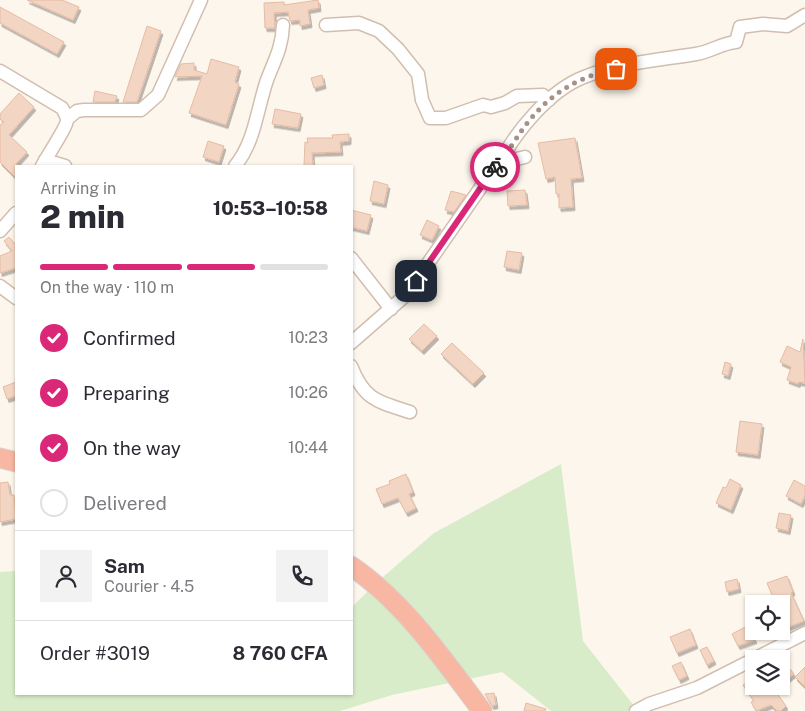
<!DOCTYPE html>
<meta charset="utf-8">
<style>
:root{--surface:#fff;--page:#f2f2f3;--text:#2b2b33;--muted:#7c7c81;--line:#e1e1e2;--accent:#db2777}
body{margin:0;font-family:"Public Sans",sans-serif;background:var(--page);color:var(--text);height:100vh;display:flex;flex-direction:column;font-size:19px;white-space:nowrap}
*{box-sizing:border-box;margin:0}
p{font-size:16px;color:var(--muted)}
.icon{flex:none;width:28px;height:28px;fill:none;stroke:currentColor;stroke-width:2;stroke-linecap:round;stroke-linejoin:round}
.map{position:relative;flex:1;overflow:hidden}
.side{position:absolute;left:15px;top:165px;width:338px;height:530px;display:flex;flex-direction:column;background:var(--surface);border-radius:0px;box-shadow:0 1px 4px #0004}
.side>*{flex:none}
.buttons{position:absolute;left:745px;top:595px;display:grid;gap:10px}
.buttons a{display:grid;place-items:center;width:45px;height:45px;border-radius:0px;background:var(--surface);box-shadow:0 1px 4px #0004;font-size:25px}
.pin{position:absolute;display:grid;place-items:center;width:42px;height:42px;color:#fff;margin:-21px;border-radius:10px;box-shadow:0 2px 8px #0006}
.courier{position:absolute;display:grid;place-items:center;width:50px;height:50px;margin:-25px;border:4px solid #db2777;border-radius:50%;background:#fff;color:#222;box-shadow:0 1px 6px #0007}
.summary em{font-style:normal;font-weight:800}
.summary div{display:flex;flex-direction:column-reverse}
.summary{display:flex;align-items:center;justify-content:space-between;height:85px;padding:0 25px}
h1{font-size:32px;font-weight:800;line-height:38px}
.bar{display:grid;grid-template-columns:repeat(4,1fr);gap:8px 5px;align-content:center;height:60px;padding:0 25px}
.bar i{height:6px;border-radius:4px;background:var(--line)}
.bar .selected{background:var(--accent)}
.bar p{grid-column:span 4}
.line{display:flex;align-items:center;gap:12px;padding:0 25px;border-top:1px solid var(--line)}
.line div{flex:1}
.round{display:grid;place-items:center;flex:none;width:52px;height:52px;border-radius:0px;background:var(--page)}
ol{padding:0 25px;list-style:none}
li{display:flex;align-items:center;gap:15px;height:55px}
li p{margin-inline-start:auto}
li .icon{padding:5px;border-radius:50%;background:var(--accent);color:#fff;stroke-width:4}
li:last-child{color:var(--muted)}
li i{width:28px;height:28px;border:2px solid var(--line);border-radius:50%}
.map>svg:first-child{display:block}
</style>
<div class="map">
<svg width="805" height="711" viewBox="0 0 805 711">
<defs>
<filter id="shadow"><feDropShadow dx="2" dy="3.5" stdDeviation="0" flood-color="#0004"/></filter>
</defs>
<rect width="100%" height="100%" fill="#fdf6ec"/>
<path fill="#d8ecc9" d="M561,464L583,641L638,711H551L502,672L392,695L340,711H0V572L16,571V694H351V608L376,583L434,533Z"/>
<path fill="#f3d5c3" stroke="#e6bba3" filter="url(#shadow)" d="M27,0H62L79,7L73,20Z
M318,0L319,8L308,10L310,24L300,26V20L290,21L288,12L274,13L275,28H265L264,3L284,2V5Z
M0,7L64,42L57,54L0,23Z
M147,26L161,31L137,102H123Z
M211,59L239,67L235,82L239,84L226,125L189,113L202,76L175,77L181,64L194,63V70L207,74Z
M322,75L324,85L314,88L311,78Z
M95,91L117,96L115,102H93Z
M19,93L34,107L9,135L27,152L16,164V178L0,162V125L4,122L0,119V114Z
M275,109L301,114L298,128L272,124Z
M349,134V141L340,142L341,152L312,153L313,166H304L305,142L308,143L307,138H333L332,135Z
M575,138L582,178L571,179L573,207L559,208V194H556L555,177L546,179L538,143Z
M208,141L224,146L219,162L203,157Z
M374,181L388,185L384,204L370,201Z
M525,190L527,205L508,206L507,191Z
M451,191L466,195L454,212L445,210Z
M351,210L371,215L367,231L351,227Z
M427,220L439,226L432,240L420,235Z
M9,237L16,245V268L0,273V256L12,251L4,241Z
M507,251L522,253L519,270L504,267Z
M424,324L437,336L422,351L409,339Z
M803,339L805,383L799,382L798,384L787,380L791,367L780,362L787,346L800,352Z
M452,343L484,373L473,384L441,354Z
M725,362L731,364L728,376L722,374Z
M16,382V396L7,399L3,387Z
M740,421L762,424L758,455L736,452Z
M406,474L413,492L409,494L416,508L406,513L398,498L382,504L376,489L390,484L389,481Z
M730,479L741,485L731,510L716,503L723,487L726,488Z
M794,480L805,486V496L801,504L786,496Z
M8,482L10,495H14L16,519L0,522V483Z
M779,513L791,515L788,531L776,528Z
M787,576L793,592L791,593L804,621L781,630V615L784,613L781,604L778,599L774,600L767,583Z
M737,579L739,589L727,592L725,582Z
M747,626L755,640L738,646L732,634Z
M690,629L696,645L677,653L670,637Z
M707,647L714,661L707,665L700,650Z
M681,662L687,676L679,680L672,666Z
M787,665L794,674L781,684V669Z
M805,667V687L795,677Z
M754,678V686H767L772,694L776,692L786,706L781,711H777L771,705L756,711L751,702L754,701L743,685Z
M494,693L496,705L492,706L485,694Z
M526,703L546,709L545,711H524Z"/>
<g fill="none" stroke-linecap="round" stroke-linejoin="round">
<defs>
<path id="minor" d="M326,25L359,23L379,31L398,49L418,74L422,100L430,118H446L483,105L491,107L505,103L517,96L543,95L549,100
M0,71L62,108C64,112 67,116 67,120C67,127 47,156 42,166
M67,119L77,111L84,110H141L158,95L201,0
M45,160L65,166
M500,163C515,132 550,90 584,77C619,63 659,60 696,54C710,52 722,43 736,42L740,27L763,24L787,26L805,15
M235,166C255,142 257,109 267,80C275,59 282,48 283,25
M0,231L16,213
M351,258L391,309
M0,286L16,298
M351,343L406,295L495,167L500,163L525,157
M351,366C364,400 378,402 410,412
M636,711L649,704L697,688L805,633"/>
<path id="highway" d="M0,458L16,462
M351,566C404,602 444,660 482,711"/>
</defs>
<use href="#minor" stroke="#d1beb0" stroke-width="15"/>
<use href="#highway" stroke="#dad1cd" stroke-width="21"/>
<use href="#minor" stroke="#fff" stroke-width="12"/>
<use href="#highway" stroke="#f7b7a3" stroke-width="19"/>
</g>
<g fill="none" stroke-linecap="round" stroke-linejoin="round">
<path stroke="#a89285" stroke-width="5" stroke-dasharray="0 9" d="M495,167C503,160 513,143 520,133C544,98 574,77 616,69"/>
<path stroke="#db2777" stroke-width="6" d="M416,281L495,167"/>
</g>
</svg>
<div class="buttons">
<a><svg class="icon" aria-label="locate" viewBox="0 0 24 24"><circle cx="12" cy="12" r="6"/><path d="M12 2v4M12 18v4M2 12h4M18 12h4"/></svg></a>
<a><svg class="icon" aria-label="layers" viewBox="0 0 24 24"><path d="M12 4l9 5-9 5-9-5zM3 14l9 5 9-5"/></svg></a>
</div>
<div class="pin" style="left:616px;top:69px;background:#ea580c"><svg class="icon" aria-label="bag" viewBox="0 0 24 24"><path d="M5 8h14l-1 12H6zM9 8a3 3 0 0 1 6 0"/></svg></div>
<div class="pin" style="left:416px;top:281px;background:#1f2937"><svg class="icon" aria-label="home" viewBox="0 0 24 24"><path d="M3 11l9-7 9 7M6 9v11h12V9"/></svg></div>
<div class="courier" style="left:495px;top:167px"><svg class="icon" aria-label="bike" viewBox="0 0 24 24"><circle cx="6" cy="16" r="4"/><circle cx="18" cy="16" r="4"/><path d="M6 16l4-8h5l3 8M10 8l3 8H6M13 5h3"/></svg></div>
<section class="side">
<div class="summary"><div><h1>2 min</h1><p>Arriving in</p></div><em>10:53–10:58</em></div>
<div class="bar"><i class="selected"></i><i class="selected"></i><i class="selected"></i><i></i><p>On the way · 110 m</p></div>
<ol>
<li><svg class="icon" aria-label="check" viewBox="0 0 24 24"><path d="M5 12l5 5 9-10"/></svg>Confirmed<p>10:23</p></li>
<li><svg class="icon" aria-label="check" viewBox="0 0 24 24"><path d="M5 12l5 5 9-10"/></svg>Preparing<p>10:26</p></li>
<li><svg class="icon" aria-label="check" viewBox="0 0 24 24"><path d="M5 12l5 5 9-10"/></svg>On the way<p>10:44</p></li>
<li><i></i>Delivered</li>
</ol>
<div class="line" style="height:90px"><a class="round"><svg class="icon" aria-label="person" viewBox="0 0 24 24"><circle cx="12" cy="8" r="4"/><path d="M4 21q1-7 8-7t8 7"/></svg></a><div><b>Sam</b><p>Courier · 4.5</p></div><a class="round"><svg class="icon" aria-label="phone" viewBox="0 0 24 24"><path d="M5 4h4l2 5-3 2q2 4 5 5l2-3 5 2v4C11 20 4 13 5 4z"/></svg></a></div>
<div class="line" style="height:65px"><div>Order #3019</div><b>8 760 CFA</b></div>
</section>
</div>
